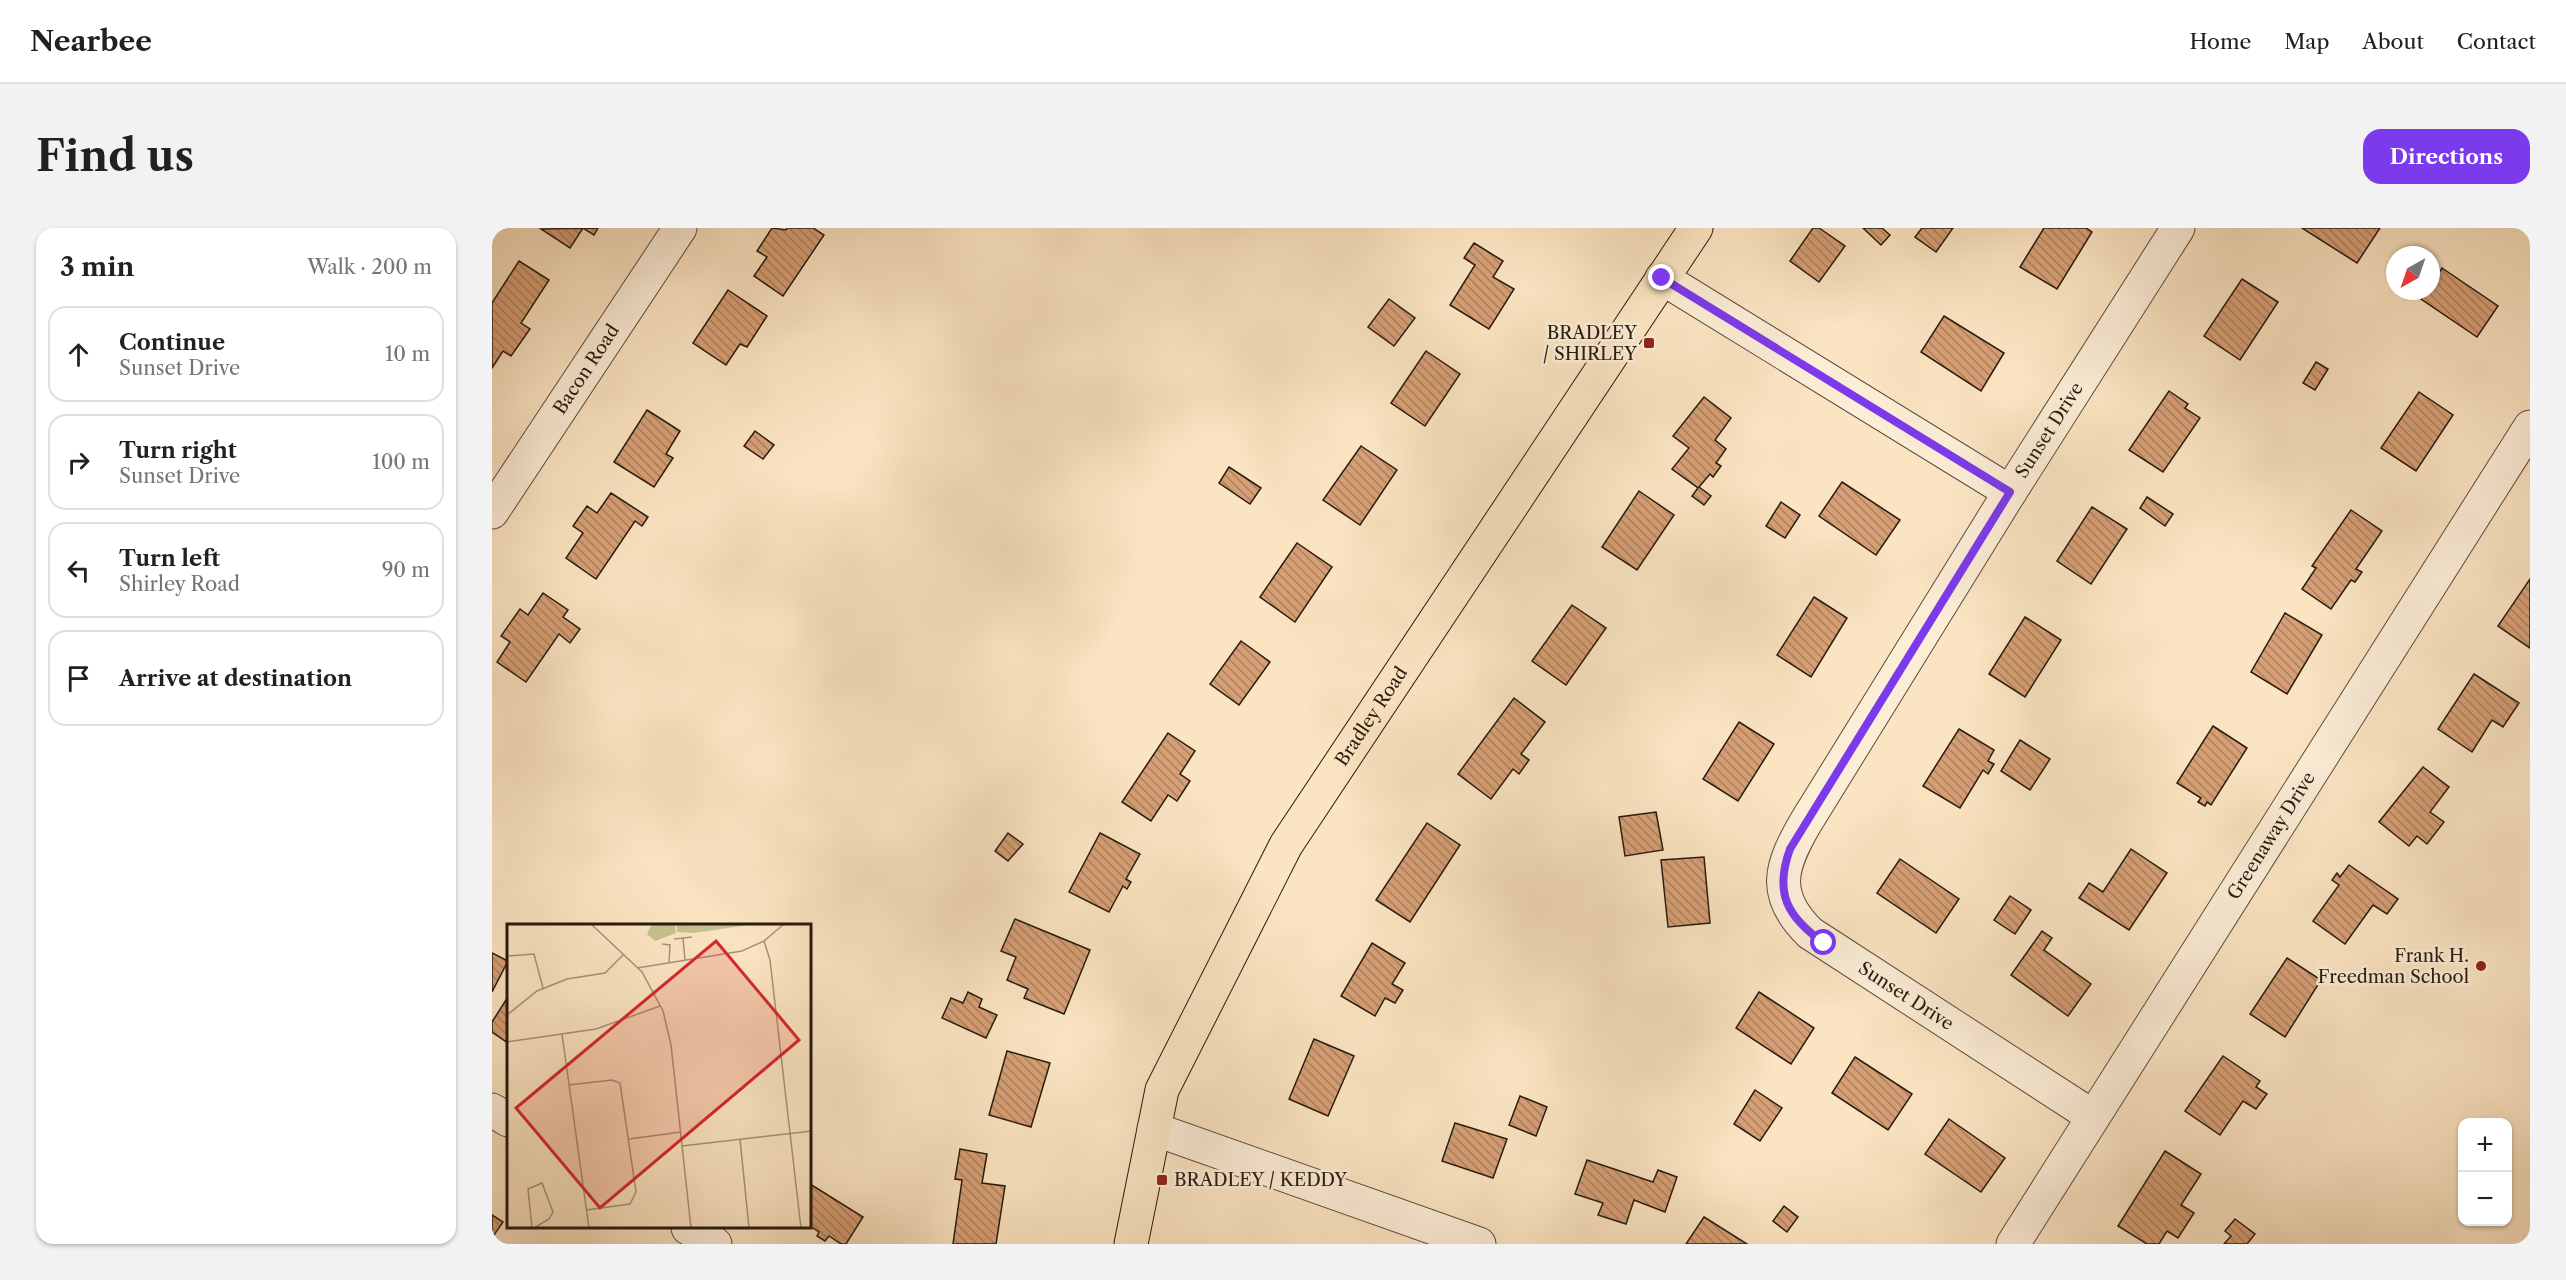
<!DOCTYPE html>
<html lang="en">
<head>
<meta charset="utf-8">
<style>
	body { margin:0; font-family:"Libre Caslon Text",serif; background:#f2f2f2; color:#202124 }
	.controls { position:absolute; right:18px; bottom:18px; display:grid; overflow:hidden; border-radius:12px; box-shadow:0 2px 4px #0004 }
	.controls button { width:54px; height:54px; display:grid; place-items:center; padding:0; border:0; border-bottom:2px solid #e0e0e0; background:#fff; color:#202124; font:30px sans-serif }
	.compass { position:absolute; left:1894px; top:18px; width:54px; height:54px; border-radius:50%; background:#fff; box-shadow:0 2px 4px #0004; rotate:220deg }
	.stop { position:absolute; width:18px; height:18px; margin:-14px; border:4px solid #7c3aed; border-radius:50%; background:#fff }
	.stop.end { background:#7c3aed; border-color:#fff; box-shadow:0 2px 6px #0008 }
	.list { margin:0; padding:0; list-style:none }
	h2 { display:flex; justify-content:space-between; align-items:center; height:78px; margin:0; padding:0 24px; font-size:26px }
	h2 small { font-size:20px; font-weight:400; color:#757577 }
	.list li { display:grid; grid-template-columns:39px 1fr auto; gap:18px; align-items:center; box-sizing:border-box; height:96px; margin:0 12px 12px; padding:0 12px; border:2px solid #e0e0e0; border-radius:18px }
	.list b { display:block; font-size:22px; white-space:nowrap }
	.list p { margin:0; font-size:20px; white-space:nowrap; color:#757577 }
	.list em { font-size:20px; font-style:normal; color:#757577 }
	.icon { flex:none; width:33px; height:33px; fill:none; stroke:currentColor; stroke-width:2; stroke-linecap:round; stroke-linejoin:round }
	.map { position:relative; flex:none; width:2038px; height:1016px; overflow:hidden; border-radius:18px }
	header { display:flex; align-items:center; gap:36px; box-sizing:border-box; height:84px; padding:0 30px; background:#fff; border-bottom:2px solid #e0e0e0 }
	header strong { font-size:28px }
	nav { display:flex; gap:33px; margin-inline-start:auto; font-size:21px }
	.intro { display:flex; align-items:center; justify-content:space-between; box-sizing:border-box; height:144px; padding:0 36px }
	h1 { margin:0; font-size:42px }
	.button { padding:15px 27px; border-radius:18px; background:#7c3aed; color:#fff; font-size:21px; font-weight:700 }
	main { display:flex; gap:36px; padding:0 36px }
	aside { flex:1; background:#fff; border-radius:18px; box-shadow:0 2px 4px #0004 }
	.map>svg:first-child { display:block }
</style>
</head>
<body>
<header>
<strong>Nearbee</strong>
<nav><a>Home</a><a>Map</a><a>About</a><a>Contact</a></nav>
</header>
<div class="intro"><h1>Find us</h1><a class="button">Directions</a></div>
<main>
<aside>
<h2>3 min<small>Walk · 200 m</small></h2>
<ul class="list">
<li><svg class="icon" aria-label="ahead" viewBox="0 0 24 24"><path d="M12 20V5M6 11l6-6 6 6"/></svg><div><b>Continue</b><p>Sunset Drive</p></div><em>10 m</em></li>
<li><svg class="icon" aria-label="right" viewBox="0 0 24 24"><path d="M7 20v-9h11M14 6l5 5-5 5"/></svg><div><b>Turn right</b><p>Sunset Drive</p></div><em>100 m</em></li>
<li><svg class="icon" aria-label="left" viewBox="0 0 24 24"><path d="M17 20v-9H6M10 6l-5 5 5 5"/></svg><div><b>Turn left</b><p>Shirley Road</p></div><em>90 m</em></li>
<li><svg class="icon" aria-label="arrive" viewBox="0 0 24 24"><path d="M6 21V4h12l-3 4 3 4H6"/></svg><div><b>Arrive at destination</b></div></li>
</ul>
</aside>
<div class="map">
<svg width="2038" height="1016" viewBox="0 0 2038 1016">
	<defs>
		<pattern id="building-back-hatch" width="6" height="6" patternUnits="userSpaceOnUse" patternTransform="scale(1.5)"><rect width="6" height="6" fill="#d69f75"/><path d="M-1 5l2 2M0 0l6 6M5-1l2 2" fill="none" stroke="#ae815e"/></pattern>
	</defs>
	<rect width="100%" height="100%" fill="#fbe4c2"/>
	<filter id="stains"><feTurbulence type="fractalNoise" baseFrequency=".00333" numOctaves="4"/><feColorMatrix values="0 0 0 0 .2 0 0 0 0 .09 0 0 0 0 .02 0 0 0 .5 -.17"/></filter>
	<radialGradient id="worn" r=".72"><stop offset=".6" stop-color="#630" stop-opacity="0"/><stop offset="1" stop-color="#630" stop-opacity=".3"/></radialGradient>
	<!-- building -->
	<g fill="url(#building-back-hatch)" stroke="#281a0f" stroke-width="1.5">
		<path d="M91,0L78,20L49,1L106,0L102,7Z"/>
		<path d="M280,0L294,2L295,0H321L332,7L291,68L262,48L275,29L265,23Z"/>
		<path d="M1321,0H1327L1353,18L1327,54L1298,33Z"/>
		<path d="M1371,0H1390L1398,7L1389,17Z"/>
		<path d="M1430,0H1461L1444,24L1423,9Z"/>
		<path d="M1552,0H1594L1600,4L1565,61L1528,39Z"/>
		<path d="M1810,0H1888L1865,35Z"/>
		<path d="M982,15L1011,33L1001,49L1022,61L997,101L958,77L983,37L972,30Z"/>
		<path d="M27,33L57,52L29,95L38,101L19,128L11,123L0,140V75Z"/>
		<path d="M1950,40L2006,78L1985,109L1929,71L1935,63H1939V57Z"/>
		<path d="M1750,51L1786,74L1748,132L1712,108Z"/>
		<path d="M236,62L275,88L255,119L248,116L234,137L201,115Z"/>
		<path d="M897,71L923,90L902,118L876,99Z"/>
		<path d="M1452,88L1512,125L1489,163L1429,124Z"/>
		<path d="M934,123L968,146L933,198L899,175Z"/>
		<path d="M1824,134L1836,141L1823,162L1811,155Z"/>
		<path d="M1677,163L1696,176L1693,180L1708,190L1671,244L1637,222Z"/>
		<path d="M1927,164L1961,187L1924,243L1889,220Z"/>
		<path d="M1212,169L1239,190L1223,212L1234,221L1224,235L1229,238L1221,249L1218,246L1207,259L1219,268L1212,277L1200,268L1206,260L1180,241L1197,220L1181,208Z"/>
		<path d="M155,182L188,203L174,226L181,230L162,259L122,234Z"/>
		<path d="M263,203L282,217L271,231L252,218Z"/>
		<path d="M869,218L905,242L868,297L831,272Z"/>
		<path d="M737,239L769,260L758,276L727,255Z"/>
		<path d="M1350,254L1408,292L1384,327L1327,288Z"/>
		<path d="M1147,263L1182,287L1145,342L1110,319Z"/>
		<path d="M119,265L156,289L150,298L143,293L104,351L74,330L91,305L81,298L95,278L105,285Z"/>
		<path d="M1655,269L1681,286L1673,298L1648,280Z"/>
		<path d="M1289,274L1308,287L1293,310L1274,298Z"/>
		<path d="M1600,279L1635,301L1599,356L1565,333Z"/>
		<path d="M1859,282L1890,303L1864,341L1870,344L1863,354L1859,352L1839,381L1810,361L1824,340L1820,338Z"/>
		<path d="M805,315L840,339L803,394L768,369Z"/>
		<path d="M2038,351V420L2006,398Z"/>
		<path d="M51,365L76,382L71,389L88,401L78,415L67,406L34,454L5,434L18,414L9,408L28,381L36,387Z"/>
		<path d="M1322,369L1355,390L1319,449L1285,427Z"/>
		<path d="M1080,377L1114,400L1074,457L1040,433Z"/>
		<path d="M1793,385L1830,407L1795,466L1759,444Z"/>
		<path d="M1533,389L1569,412L1533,469L1497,446Z"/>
		<path d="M749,413L778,434L747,477L718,456Z"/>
		<path d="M1982,446L2027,475L2011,499L2000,492L1980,524L1946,501Z"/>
		<path d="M1022,470L1053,494L1029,526L1037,532L1027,546L1021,541L999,571L966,546Z"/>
		<path d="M1247,494L1282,516L1246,573L1211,551Z"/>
		<path d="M1721,498L1755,520L1719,577L1715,574L1713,578L1706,574L1709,570L1685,555Z"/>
		<path d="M1467,501L1502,522L1496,533L1502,536L1496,546L1491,542L1468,580L1431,558Z"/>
		<path d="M676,505L703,523L688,546L698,553L685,573L676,567L659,593L630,574Z"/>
		<path d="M1528,512L1558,531L1538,562L1509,543Z"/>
		<path d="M1931,539L1957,559L1938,584L1952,594L1935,616L1925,608L1917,618L1887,594Z"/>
		<path d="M1164,584L1171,622L1133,628L1127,589Z"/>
		<path d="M935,595L968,617L918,694L884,672Z"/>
		<path d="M516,605L531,616L516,633L503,623Z"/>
		<path d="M608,605L648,626L634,651L639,654L635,661L631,658L617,684L577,664Z"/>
		<path d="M1639,621L1675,645L1637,702L1587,670L1597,655L1611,664Z"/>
		<path d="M1212,629L1218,695L1176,699L1169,632Z"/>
		<path d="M1408,631L1467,671L1444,705L1385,665Z"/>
		<path d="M1857,637L1906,671L1895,686L1881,677L1853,716L1821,693L1847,657L1840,652L1845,645L1848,649Z"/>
		<path d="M1518,668L1539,682L1523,706L1502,692Z"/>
		<path d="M523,691L598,722L572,786L532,770L536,761L515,752L524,729L509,723Z"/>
		<path d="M1550,703L1560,710L1552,722L1599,756L1576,788L1519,747Z"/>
		<path d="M880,715L913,735L900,756L911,762L903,775L893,770L883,788L849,768Z"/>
		<path d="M0,725L16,733L0,764Z"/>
		<path d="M1795,730L1829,752L1793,809L1758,786Z"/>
		<path d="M476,764L490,771L487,779L505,787L494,810L450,790L459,770L471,775Z"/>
		<path d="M1267,764L1322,800L1299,836L1244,800Z"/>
		<path d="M14,772L16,773V815L0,804V794Z"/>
		<path d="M822,811L862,828L836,888L797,871Z"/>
		<path d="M515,823L558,835L539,899L497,887Z"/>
		<path d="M1731,828L1768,853L1764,859L1775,866L1764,881L1751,873L1728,907L1693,883Z"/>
		<path d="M1363,829L1420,866L1396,902L1340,865Z"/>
		<path d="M1263,862L1290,880L1268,913L1242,896Z"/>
		<path d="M1028,868L1055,879L1044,908L1017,897Z"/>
		<path d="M1457,891L1513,930L1489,964L1433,926Z"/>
		<path d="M963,895L1015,911L1001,950L950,933Z"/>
		<path d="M468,921L495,926L490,955L513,958L504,1016H461L470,952L463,951Z"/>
		<path d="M1673,923L1709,946L1689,977L1702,985L1686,1010L1675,1003L1667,1016H1655L1626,998Z"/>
		<path d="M1095,932L1161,954L1166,942L1185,949L1173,984L1142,972L1134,996L1106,987L1111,975L1083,966Z"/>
		<path d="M318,956L371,989L354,1016H349L337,1008L333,1013L325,1008L327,1004L318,998Z"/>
		<path d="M1292,978L1306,989L1295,1004L1281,993Z"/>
		<path d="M0,987L11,994L0,1010Z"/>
		<path d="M1212,989L1255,1016H1194Z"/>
		<path d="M1743,991L1763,1006L1755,1016H1732L1739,1008L1733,1003Z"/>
	</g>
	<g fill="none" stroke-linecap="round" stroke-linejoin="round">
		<!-- minor casing -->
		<g stroke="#5d4c3c" stroke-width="35">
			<g id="minor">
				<path d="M1170,50L1518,264"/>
				<path id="s1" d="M0,284L188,0"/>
				<path d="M0,882L16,892"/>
				<path id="s2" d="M1600,888L1318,705C1278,666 1289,637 1314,594L1518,264L1686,0"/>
				<path d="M662,901L987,1016"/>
				<path d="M196,1000L223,1016"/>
				<path id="s3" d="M1521,1016L2038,199"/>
			</g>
		</g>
		<!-- major casing -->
		<g stroke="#281a0f" stroke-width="35">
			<g id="major">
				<path id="s4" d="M639,1016L670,862L794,617L1204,0"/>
			</g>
		</g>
		<!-- minor -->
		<use href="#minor" stroke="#fcedd7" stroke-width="33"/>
		<!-- major -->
		<use href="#major" stroke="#fbe4c2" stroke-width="33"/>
	</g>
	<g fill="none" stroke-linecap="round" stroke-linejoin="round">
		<!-- route -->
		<path stroke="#7c3aed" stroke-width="8" d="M1170,50L1518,264L1298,621C1282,665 1295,689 1332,715"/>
	</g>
	<!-- markers -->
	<g fill="#8f2418" stroke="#fcedd7" stroke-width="2">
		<rect x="1151" y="109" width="12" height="12" rx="3"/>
		<circle cx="1989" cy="738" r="6"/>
		<rect x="664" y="946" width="12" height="12" rx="3"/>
	</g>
	<g text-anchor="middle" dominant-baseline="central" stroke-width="5" stroke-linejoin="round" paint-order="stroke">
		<!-- poi labels -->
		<g font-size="18" fill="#281a0f" stroke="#fcedd7" text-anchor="end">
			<text x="1145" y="105">BRADLEY<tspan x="1145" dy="21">/ SHIRLEY</tspan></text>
			<text x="1977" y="728">Frank H.<tspan x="1977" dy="21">Freedman School</tspan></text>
			<text x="682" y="952" text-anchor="start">BRADLEY / KEDDY</text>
		</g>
		<!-- street labels -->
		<g font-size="18" fill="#281a0f" stroke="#fcedd7">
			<text stroke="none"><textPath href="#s1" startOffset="171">Bacon Road</textPath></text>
			<text stroke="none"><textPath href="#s2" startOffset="921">Sunset Drive</textPath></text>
			<text stroke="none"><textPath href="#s4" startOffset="586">Bradley Road</textPath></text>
			<text stroke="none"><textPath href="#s3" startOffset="483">Greenaway Drive</textPath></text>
			<text transform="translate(1414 768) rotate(33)">Sunset Drive</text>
		</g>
	</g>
	<!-- overview -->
	<g transform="translate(15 696)">
		<rect width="304" height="304" fill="#fbe4c2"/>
		<path d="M145,0H168L169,9L148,17L140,10Z" fill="#c4c28f"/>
		<path d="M170,0H248L187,9L170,8Z" fill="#c4c28f"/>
		<path fill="none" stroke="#a7937a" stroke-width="1.5" d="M84,0L135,48L156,87L164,121L184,304M176,14L178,36M167,15L185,13M257,17L263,36L294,304M155,20L163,21L162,39M0,32L27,30L36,64M130,44L235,27L257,17L277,0M0,91L30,67L60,55L98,49L116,31M55,110L82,304M0,118L89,105L153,82M62,161L105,156L113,159L129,268L123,280L79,286M122,215L174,208M233,215L242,304M175,222L305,207M25,304L21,265L35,259L46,288L42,295L27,304"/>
		<path fill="#d62828" fill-opacity="0.15" stroke="#d62828" stroke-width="3" d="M209,17L292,116L93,284L9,184Z"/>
		<rect width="304" height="304" fill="none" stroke="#281a0f" stroke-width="3"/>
	</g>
	<rect width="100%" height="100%" filter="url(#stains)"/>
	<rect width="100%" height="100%" fill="url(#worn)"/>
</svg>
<div class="controls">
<button>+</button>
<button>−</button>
</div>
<svg class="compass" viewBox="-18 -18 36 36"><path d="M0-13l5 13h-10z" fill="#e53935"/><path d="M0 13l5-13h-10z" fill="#757577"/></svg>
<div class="stop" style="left:1332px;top:715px"></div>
<div class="stop end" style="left:1170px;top:50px"></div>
</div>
</main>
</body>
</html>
